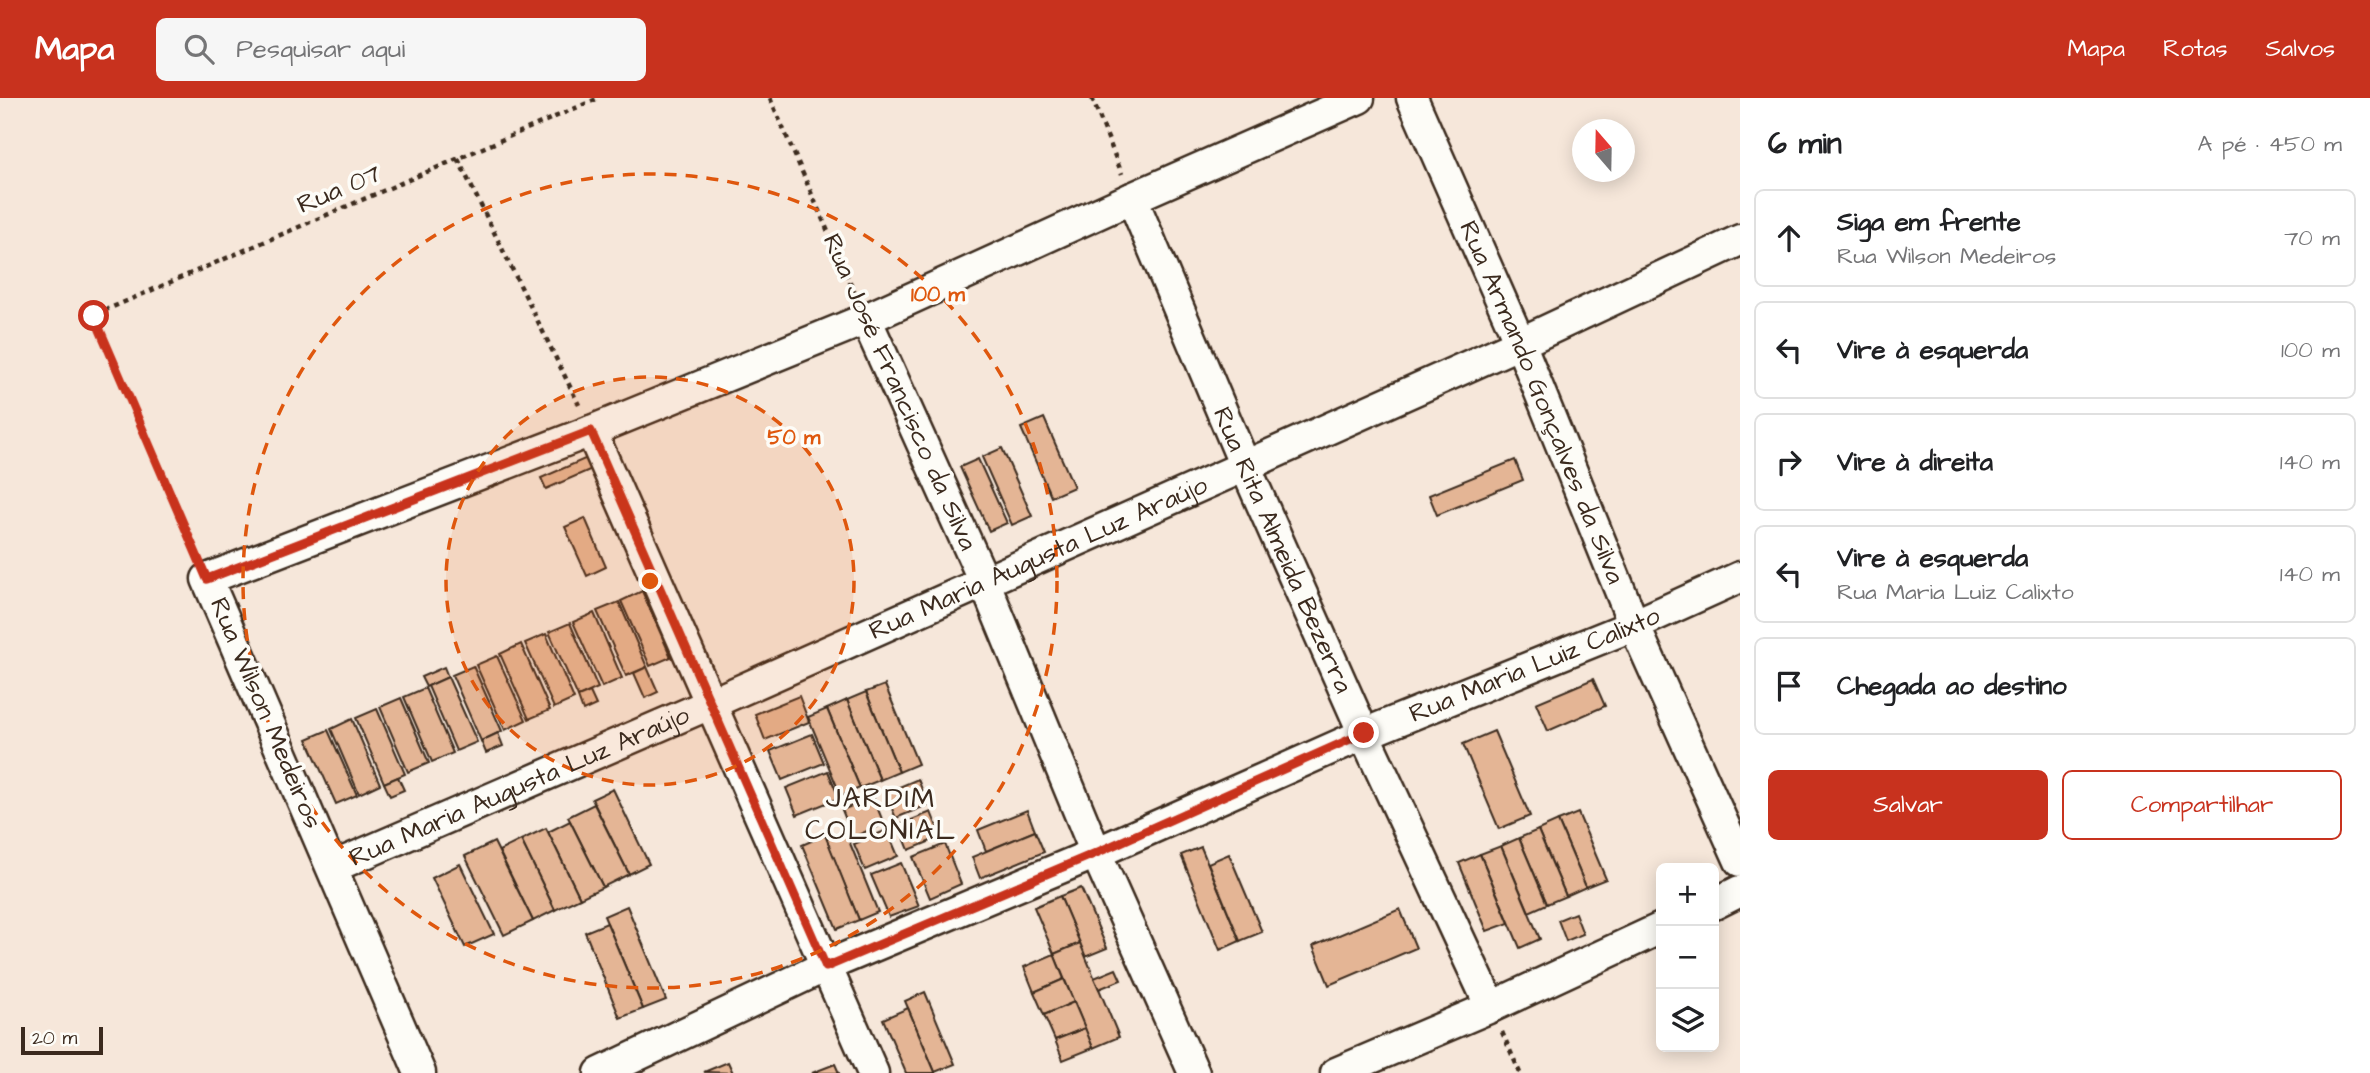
<!DOCTYPE html>
<html lang="pt">
<head>
<meta charset="utf-8">
<style>
	body { margin:0; font-family:"Architects Daughter",sans-serif; background:#f6f6f6; color:#202124 }
	.controls { position:absolute; right:21px; bottom:21px; display:grid; overflow:hidden; border-radius:10px; box-shadow:0 4px 18px #0003 }
	.controls button { width:63px; height:63px; display:grid; place-items:center; padding:0; border:0; border-bottom:2px solid #e0e0e0; background:#fff; color:#202124; font:35px sans-serif }
	.compass { position:absolute; left:1572px; top:21px; width:63px; height:63px; border-radius:50%; background:#fff; box-shadow:0 4px 18px #0003; rotate:340deg }
	.scale { position:absolute; left:21px; bottom:18px; width:82px; box-sizing:border-box; padding-left:7px; border:4px solid #3b2a1e; border-top:0; font-size:19px; line-height:24px; white-space:nowrap; color:#3b2a1e; -webkit-text-stroke:5px #fdfcf7; paint-order:stroke }
	.stop { position:absolute; width:21px; height:21px; margin:-16px; border:5px solid #c8321e; border-radius:50%; background:#fff }
	.stop.end { background:#c8321e; border-color:#fff; box-shadow:0 2px 7px #0008 }
	.list { margin:0; padding:0; list-style:none }
	h2 { display:flex; justify-content:space-between; align-items:center; height:91px; margin:0; padding:0 28px; font-size:30px }
	h2 small { font-size:23px; font-weight:400; color:#757577 }
	.list li { display:grid; grid-template-columns:46px 1fr auto; gap:21px; align-items:center; box-sizing:border-box; height:98px; margin:0 14px 14px; padding:0 14px; border:2px solid #e0e0e0; border-radius:10px }
	.list b { display:block; font-size:26px; white-space:nowrap }
	.list p { margin:0; font-size:23px; white-space:nowrap; color:#757577 }
	.list em { font-size:23px; font-style:normal; color:#757577 }
	.actions { display:flex; gap:14px; padding:21px 28px }
	.actions a { flex:1; padding:16px 0; border:2px solid #c8321e; border-radius:10px; text-align:center; font-size:24px; color:#c8321e }
	.actions .main { background:#c8321e; color:#fff }
	.icon { flex:none; width:38px; height:38px; fill:none; stroke:currentColor; stroke-width:2; stroke-linecap:round; stroke-linejoin:round }
	.map { position:relative; flex:none; width:1740px; height:975px; overflow:hidden }
	header { display:flex; align-items:center; gap:42px; box-sizing:border-box; height:98px; padding:0 35px; background:#c8321e; color:#fff }
	header strong { font-size:33px }
	nav { display:flex; gap:38px; margin-inline-start:auto; font-size:24px }
	.search { width:490px; height:63px; background:#f6f6f6; display:flex; align-items:center; gap:18px; box-sizing:border-box; padding:0 24px; border-radius:10px; color:#757577; font-size:26px }
	main { display:flex }
	aside { flex:1; background:#fff }
	.map>svg:first-child { display:block }
</style>
</head>
<body>
<header>
<strong>Mapa</strong>
<div class="search"><svg class="icon" aria-label="search" viewBox="0 0 24 24"><circle cx="10" cy="10" r="6"/><path d="M15 15l6 6"/></svg>Pesquisar aqui</div>
<nav><a>Mapa</a><a>Rotas</a><a>Salvos</a></nav>
</header>
<main>
<div class="map">
<svg width="1740" height="975" viewBox="0 0 1740 975">
	<rect width="100%" height="100%" fill="#f6e7da"/>
	<filter id="ink" filterUnits="userSpaceOnUse"><feTurbulence type="fractalNoise" baseFrequency=".0143" numOctaves="2"/><feDisplacementMap in="SourceGraphic" scale="14" xChannelSelector="R" yChannelSelector="G"/><feConvolveMatrix kernelMatrix="1 2 1 2 8 2 1 2 1" color-interpolation-filters="sRGB"/></filter>
	<g filter="url(#ink)">
		<!-- building -->
		<g fill="#e4b595" stroke="#3b2a1e" stroke-width="2">
			<path d="M1044,320L1074,389L1051,399L1021,330Z"/>
			<path d="M1002,350L1032,418L1012,427L982,359Z"/>
			<path d="M587,360L592,371L546,391L541,380Z"/>
			<path d="M978,361L1007,425L989,433L960,369Z"/>
			<path d="M1515,362L1523,382L1437,417L1429,397Z"/>
			<path d="M585,420L606,469L587,478L565,429Z"/>
			<path d="M642,493L671,559L650,568L621,503Z"/>
			<path d="M619,504L647,569L626,578L597,513Z"/>
			<path d="M594,515L622,580L602,589L573,524Z"/>
			<path d="M570,525L598,590L578,599L549,534Z"/>
			<path d="M546,536L574,601L554,610L525,545Z"/>
			<path d="M521,546L550,612L529,621L500,556Z"/>
			<path d="M497,558L526,622L505,632L476,567Z"/>
			<path d="M473,568L502,633L481,643L452,577Z"/>
			<path d="M444,569L448,579L426,589L421,579Z"/>
			<path d="M647,569L658,594L645,600L634,575Z"/>
			<path d="M448,579L477,644L456,653L428,588Z"/>
			<path d="M1593,581L1605,608L1548,633L1536,605Z"/>
			<path d="M885,587L918,666L899,674L866,594Z"/>
			<path d="M425,590L453,655L432,664L404,599Z"/>
			<path d="M590,594L596,607L583,613L578,599Z"/>
			<path d="M866,594L899,674L880,682L847,602Z"/>
			<path d="M799,598L809,624L765,642L755,616Z"/>
			<path d="M401,600L429,665L408,674L380,609Z"/>
			<path d="M847,602L880,682L860,690L827,611Z"/>
			<path d="M377,611L405,676L384,685L356,620Z"/>
			<path d="M827,611L860,690L841,698L808,619Z"/>
			<path d="M352,621L380,686L359,696L331,631Z"/>
			<path d="M328,632L357,697L336,706L307,641Z"/>
			<path d="M1494,633L1530,718L1499,731L1463,646Z"/>
			<path d="M498,635L503,648L486,655L481,643Z"/>
			<path d="M812,636L824,665L782,682L770,653Z"/>
			<path d="M828,673L839,700L797,717L786,690Z"/>
			<path d="M398,679L404,692L390,698L384,685Z"/>
			<path d="M918,681L928,707L896,720L885,695Z"/>
			<path d="M613,691L649,766L629,776L592,701Z"/>
			<path d="M873,699L884,726L853,739L842,712Z"/>
			<path d="M594,706L629,776L603,789L568,719Z"/>
			<path d="M1027,712L1035,733L986,753L978,732Z"/>
			<path d="M931,714L941,739L909,752L899,727Z"/>
			<path d="M1578,715L1606,781L1586,789L1558,723Z"/>
			<path d="M570,723L603,789L580,800L548,734Z"/>
			<path d="M1558,723L1586,789L1566,798L1538,732Z"/>
			<path d="M546,730L580,800L555,812L521,742Z"/>
			<path d="M887,732L898,758L865,772L854,746Z"/>
			<path d="M1538,732L1566,798L1547,806L1519,740Z"/>
			<path d="M845,733L878,814L859,822L826,741Z"/>
			<path d="M1035,733L1044,754L980,780L972,759Z"/>
			<path d="M825,737L859,822L837,831L802,747Z"/>
			<path d="M1519,740L1547,806L1529,814L1501,748Z"/>
			<path d="M521,742L555,812L533,823L499,753Z"/>
			<path d="M494,744L533,823L504,837L465,758Z"/>
			<path d="M945,746L961,786L930,800L913,759Z"/>
			<path d="M1501,748L1540,841L1520,850L1480,756Z"/>
			<path d="M1201,749L1240,843L1220,852L1181,757Z"/>
			<path d="M1229,756L1262,834L1240,843L1208,765Z"/>
			<path d="M1480,756L1509,825L1487,833L1459,765Z"/>
			<path d="M901,765L919,808L889,819L871,777Z"/>
			<path d="M460,766L494,836L465,849L432,780Z"/>
			<path d="M1081,790L1107,850L1085,859L1060,798Z"/>
			<path d="M1060,798L1080,845L1054,856L1034,809Z"/>
			<path d="M627,808L666,902L643,911L604,818Z"/>
			<path d="M1400,811L1416,850L1329,887L1313,848Z"/>
			<path d="M1575,815L1583,836L1566,843L1558,822Z"/>
			<path d="M607,825L643,911L620,920L585,834Z"/>
			<path d="M1080,845L1119,939L1093,950L1054,856Z"/>
			<path d="M1054,856L1064,881L1034,894L1024,869Z"/>
			<path d="M1116,871L1121,882L1099,891L1094,880Z"/>
			<path d="M1064,881L1074,904L1044,917L1034,894Z"/>
			<path d="M925,894L955,966L935,974L905,903Z"/>
			<path d="M1074,904L1085,930L1055,942L1044,917Z"/>
			<path d="M908,910L935,974V975H906L883,921Z"/>
			<path d="M1085,930L1093,950L1063,962L1055,942Z"/>
			<path d="M728,964L733,975L704,974Z"/>
			<path d="M835,966L839,975H812Z"/>
		</g>
		<g fill="none" stroke-linecap="round" stroke-linejoin="round">
			<!-- street casing -->
			<g stroke="#3b2a1e" stroke-width="35">
				<g id="street">
					<path id="s1" d="M1412,0L1520,245L1634,527L1740,763"/>
					<path id="s2" d="M1132,100L1245,368L1364,636L1491,909"/>
					<path d="M866,221L984,483L1096,755L1194,975"/>
					<path d="M591,333L873,975"/>
					<path id="s3" d="M333,769L712,605L1245,368L1520,245L1740,142"/>
					<path d="M1714,806L1740,793"/>
					<path d="M420,975L207,481L591,333L866,221L1132,100L1359,0"/>
					<path id="s4" d="M600,975L826,868L1096,755L1364,636L1634,527L1740,479"/>
					<path d="M1336,975L1491,909L1661,830"/>
				</g>
			</g>
			<!-- path -->
			<g stroke="#3b2a1e" stroke-width="4.5" stroke-dasharray="5 5" stroke-linecap="butt">
				<path d="M770,0L856,198"/>
				<path d="M1092,0L1122,76"/>
				<path d="M458,61L579,307"/>
				<path d="M196,455L94,217L599,0"/>
				<path d="M1502,934L1520,975"/>
			</g>
			<!-- street -->
			<use href="#street" stroke="#fdfcf7" stroke-width="30"/>
		</g>
	</g>
	<g fill="none" stroke-linecap="round" stroke-linejoin="round" filter="url(#ink)">
		<!-- route -->
		<path stroke="#c8321e" stroke-width="9" d="M94,218L207,481L591,333L826,869L1096,755L1364,635"/>
	</g>
	<!-- distance rings -->
	<circle cx="650" cy="483" r="204" fill="#df570d" fill-opacity=".12"/>
	<g fill="none" stroke="#df570d" stroke-width="3.5" stroke-dasharray="12 9">
		<circle cx="650" cy="483" r="204"/>
		<circle cx="650" cy="483" r="407"/>
	</g>
	<g text-anchor="middle" dominant-baseline="central" stroke-width="7" stroke-linejoin="round" paint-order="stroke">
		<!-- street labels -->
		<g font-size="26" fill="#3b2a1e" stroke="#fdfcf7">
			<text transform="translate(339 91) rotate(-23)">Rua 07</text>
			<text transform="translate(900 294) rotate(66)">Rua José Francisco da Silva</text>
			<text stroke="none"><textPath href="#s1" startOffset="331">Rua Armando Gonçalves da Silva</textPath></text>
			<text stroke="none"><textPath href="#s2" startOffset="383">Rua Rita Almeida Bezerra</textPath></text>
			<text stroke="none"><textPath href="#s3" startOffset="770">Rua Maria Augusta Luz Araújo</textPath></text>
			<text stroke="none"><textPath href="#s4" startOffset="1020">Rua Maria Luiz Calixto</textPath></text>
			<text transform="translate(266 615) rotate(67)">Rua Wilson Medeiros</text>
			<text stroke="none"><textPath href="#s3" startOffset="203">Rua Maria Augusta Luz Araújo</textPath></text>
		</g>
		<!-- neighbourhood labels -->
		<g font-size="28" letter-spacing="2" fill="#3b2a1e" stroke="#fdfcf7">
			<text x="881" y="700">JARDIM<tspan x="881" dy="32">COLONIAL</tspan></text>
		</g>
	</g>
	<circle cx="650" cy="483" r="10" fill="#df570d" stroke="#fdfcf7" stroke-width="3.5"/>
	<g font-size="21" text-anchor="middle" font-weight="bold" fill="#df570d" stroke="#fdfcf7" stroke-width="7" stroke-linejoin="round" paint-order="stroke">
		<text x="938" y="203">100 m</text>
		<text x="794" y="346">50 m</text>
	</g>
</svg>
<div class="controls">
<button>+</button>
<button>−</button>
<button><svg class="icon" aria-label="layers" viewBox="0 0 24 24"><path d="M12 4l9 5-9 5-9-5zM3 14l9 5 9-5"/></svg></button>
</div>
<svg class="compass" viewBox="-18 -18 36 36"><path d="M0-13l5 13h-10z" fill="#e53935"/><path d="M0 13l5-13h-10z" fill="#757577"/></svg>
<div class="scale">20 m</div>
<div class="stop" style="left:94px;top:218px"></div>
<div class="stop end" style="left:1364px;top:635px"></div>
</div>
<aside>
<h2>6 min<small>A pé · 450 m</small></h2>
<ul class="list">
<li><svg class="icon" aria-label="ahead" viewBox="0 0 24 24"><path d="M12 20V5M6 11l6-6 6 6"/></svg><div><b>Siga em frente</b><p>Rua Wilson Medeiros</p></div><em>70 m</em></li>
<li><svg class="icon" aria-label="left" viewBox="0 0 24 24"><path d="M17 20v-9H6M10 6l-5 5 5 5"/></svg><div><b>Vire à esquerda</b></div><em>100 m</em></li>
<li><svg class="icon" aria-label="right" viewBox="0 0 24 24"><path d="M7 20v-9h11M14 6l5 5-5 5"/></svg><div><b>Vire à direita</b></div><em>140 m</em></li>
<li><svg class="icon" aria-label="left" viewBox="0 0 24 24"><path d="M17 20v-9H6M10 6l-5 5 5 5"/></svg><div><b>Vire à esquerda</b><p>Rua Maria Luiz Calixto</p></div><em>140 m</em></li>
<li><svg class="icon" aria-label="arrive" viewBox="0 0 24 24"><path d="M6 21V4h12l-3 4 3 4H6"/></svg><div><b>Chegada ao destino</b></div></li>
</ul>
<div class="actions"><a class="main">Salvar</a><a>Compartilhar</a></div>
</aside>
</main>
</body>
</html>
